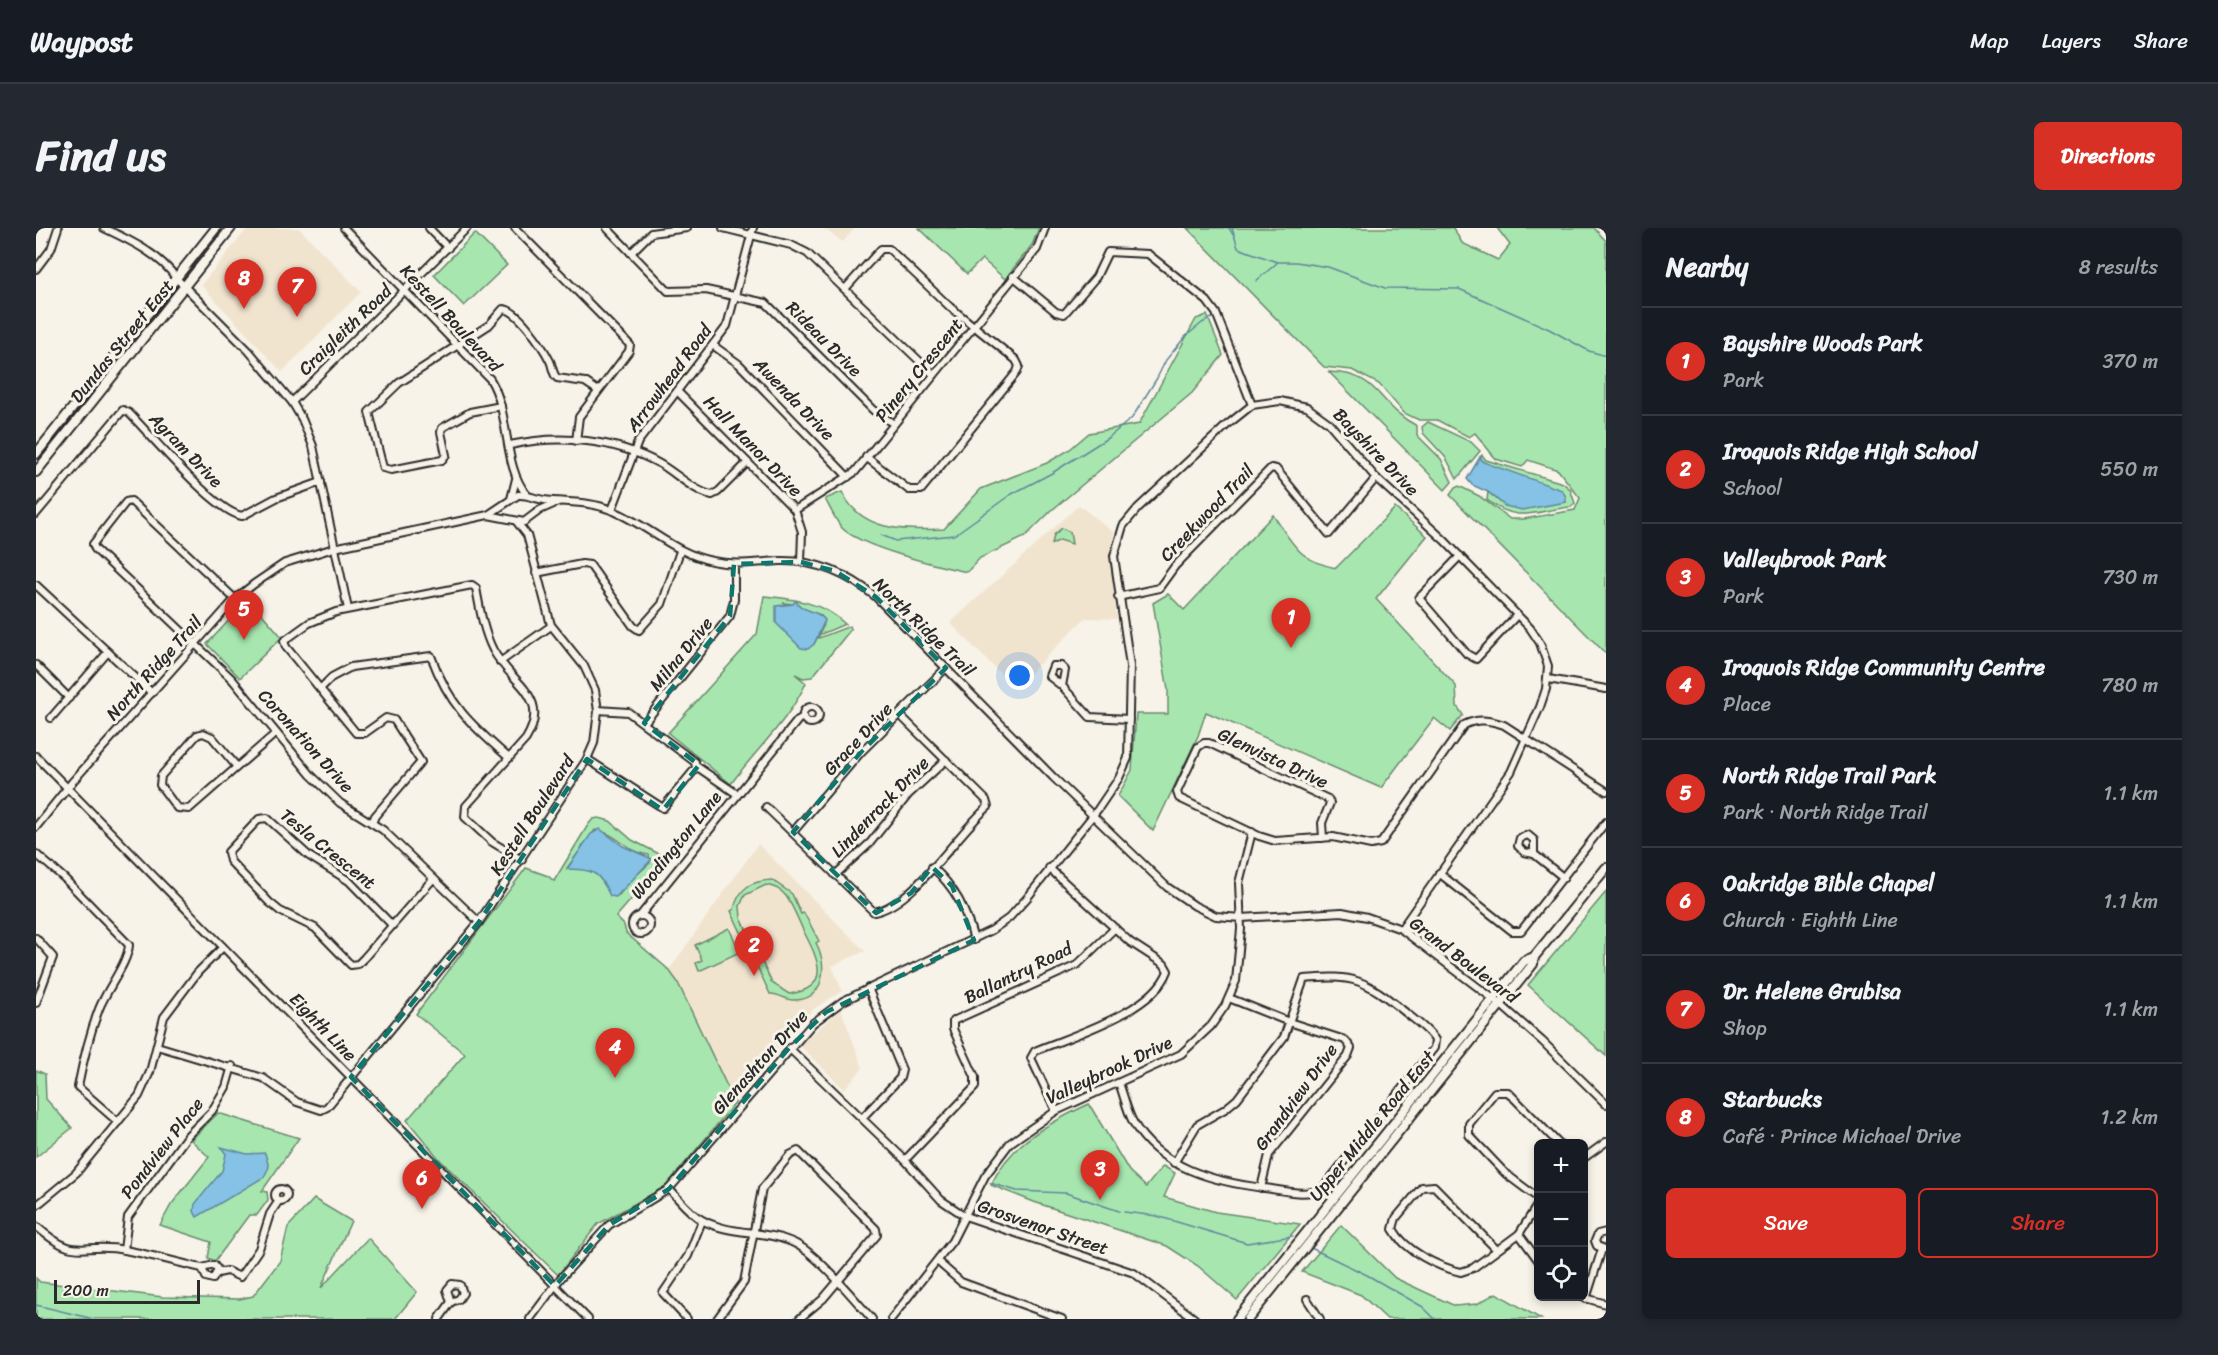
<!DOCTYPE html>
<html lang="en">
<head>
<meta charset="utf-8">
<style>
	body { margin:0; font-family:Sriracha,sans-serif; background:#242831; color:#f1f3f6 }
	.controls { position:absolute; right:18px; bottom:18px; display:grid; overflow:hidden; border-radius:9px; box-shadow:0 3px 9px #0003 }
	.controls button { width:54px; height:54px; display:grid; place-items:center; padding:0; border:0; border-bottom:2px solid #363941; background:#171b24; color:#f1f3f6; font:30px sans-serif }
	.scale { position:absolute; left:18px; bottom:15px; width:146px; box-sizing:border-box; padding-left:6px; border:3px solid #2b2b2b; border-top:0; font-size:16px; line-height:21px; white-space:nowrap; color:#2b2b2b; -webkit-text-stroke:4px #f7f3e8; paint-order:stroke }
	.you { position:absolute; left:984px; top:448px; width:21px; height:21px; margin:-15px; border:4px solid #fff; border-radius:50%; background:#1a73e8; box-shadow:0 0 0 9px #1a73e833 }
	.badge { display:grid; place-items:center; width:39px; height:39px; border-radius:50%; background:#d93025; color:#fff; font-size:20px; font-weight:700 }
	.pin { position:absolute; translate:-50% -50px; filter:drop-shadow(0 2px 3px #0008) }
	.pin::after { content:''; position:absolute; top:32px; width:21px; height:18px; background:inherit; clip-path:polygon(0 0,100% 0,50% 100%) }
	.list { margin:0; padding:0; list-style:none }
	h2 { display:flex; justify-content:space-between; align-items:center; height:78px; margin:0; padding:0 24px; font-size:26px }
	h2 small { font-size:20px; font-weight:400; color:#9ea1a6 }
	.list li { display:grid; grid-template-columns:39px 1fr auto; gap:18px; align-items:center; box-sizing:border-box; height:108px; padding:0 24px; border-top:2px solid #363941 }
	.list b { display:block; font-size:22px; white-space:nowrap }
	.list p { margin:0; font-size:20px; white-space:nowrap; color:#9ea1a6 }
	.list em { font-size:20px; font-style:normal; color:#9ea1a6 }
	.actions { display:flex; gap:12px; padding:18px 24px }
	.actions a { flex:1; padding:14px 0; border:2px solid #d93025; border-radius:9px; text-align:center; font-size:21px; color:#d93025 }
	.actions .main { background:#d93025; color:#fff }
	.icon { flex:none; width:33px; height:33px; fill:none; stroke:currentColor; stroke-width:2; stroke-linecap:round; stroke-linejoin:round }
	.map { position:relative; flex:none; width:1570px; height:1091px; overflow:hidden; border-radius:9px }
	header { display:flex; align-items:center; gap:36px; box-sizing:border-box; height:84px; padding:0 30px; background:#171b24; border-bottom:2px solid #363941 }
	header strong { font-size:28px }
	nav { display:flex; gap:33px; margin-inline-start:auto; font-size:21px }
	.intro { display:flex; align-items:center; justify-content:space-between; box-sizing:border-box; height:144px; padding:0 36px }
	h1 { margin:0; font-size:42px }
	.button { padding:15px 27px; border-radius:9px; background:#d93025; color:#fff; font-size:21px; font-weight:700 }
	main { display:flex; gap:36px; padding:0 36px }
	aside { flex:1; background:#171b24; border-radius:9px; box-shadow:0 3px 9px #0003 }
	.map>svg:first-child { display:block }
</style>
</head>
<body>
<header>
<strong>Waypost</strong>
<nav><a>Map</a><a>Layers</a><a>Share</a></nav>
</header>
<div class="intro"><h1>Find us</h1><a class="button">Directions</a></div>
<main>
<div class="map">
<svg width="1570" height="1091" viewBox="0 0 1570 1091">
	<rect width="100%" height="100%" fill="#f7f3e8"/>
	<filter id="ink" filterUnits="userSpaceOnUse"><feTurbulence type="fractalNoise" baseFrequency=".0167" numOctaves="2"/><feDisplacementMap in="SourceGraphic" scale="12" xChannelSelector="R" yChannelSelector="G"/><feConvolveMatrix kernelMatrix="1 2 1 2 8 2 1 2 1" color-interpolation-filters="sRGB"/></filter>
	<g filter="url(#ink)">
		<!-- built -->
		<g fill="#f1e4cf">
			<path d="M212,0H263L325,64L246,144L165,57Z"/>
			<path d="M786,0H819L807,14Z"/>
			<path d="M1043,277L1078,305L1074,324L1081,391L1049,390L979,460L914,395Z"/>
			<path d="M722,616L829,723L796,738L806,763L779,780L764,795L699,875L641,753L633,742Z"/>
			<path d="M805,781L827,840L808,861L763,817Z"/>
		</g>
		<!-- green -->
		<g fill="#a7e7af" stroke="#69896d" stroke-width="1.5" fill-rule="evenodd">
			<path d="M883,0H1003L996,17L969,51L946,31L931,46Z"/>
			<path d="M1151,0H1417L1426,15L1462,32L1474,17L1461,0H1558L1570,13V426L1414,267L1419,260L1423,258L1443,268L1474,291H1488L1539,282L1544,270L1522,242L1492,232L1486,239L1460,231L1439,205L1433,209L1401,192H1383L1368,185L1343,156L1316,142L1288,139Z"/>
			<path d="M439,5L471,37L428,78L398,47Z"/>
			<path d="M1171,87L1187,127L1156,165L1016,282L989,309L944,330L931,344C903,338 823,319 805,299C799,291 794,280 789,271L806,264C826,305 870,302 908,301L945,261L1011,235L1033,222L1053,205L1103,196L1160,91Z"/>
			<path d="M1293,144C1345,145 1341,178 1381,198V207L1405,231L1416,254L1409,262Z"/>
			<path d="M1392,194L1435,214L1444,223L1421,251L1410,230L1387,205L1386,199Z"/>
			<path d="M1446,227L1450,232L1527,255L1534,261L1539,275L1535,279C1500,282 1483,297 1451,272L1452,264L1469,278L1529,274L1447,234L1444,229Z"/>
			<path d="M1359,280L1391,308L1340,371L1420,458L1421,478L1427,487L1414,503L1398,490L1345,560L1170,484L1162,508L1117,603L1082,568L1096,542L1100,486H1132V462L1117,375L1132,366L1148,382L1237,287C1258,317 1262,332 1300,340Z"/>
			<path d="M1026,300L1034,304L1036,316L1024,312L1016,316L1018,307Z"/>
			<path d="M728,368C758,371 787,374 809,396L783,407V410L814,398L815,401L776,449L767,450L759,446L770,455C752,494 719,522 695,556L632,505L721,406ZM760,373L765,380L785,387L788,397L778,416L748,375L757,376Z"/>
			<path d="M213,371L246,409L204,450L171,416Z"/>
			<path d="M563,590L574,593L596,612L631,630L580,689L588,697L590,705L633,742L641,753L699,875L630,958L562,996L522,1047L405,933L371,892L429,826L380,786L490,640L512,648L518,653L552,597L557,591ZM559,602C579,604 591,624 613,627L614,635L596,651L583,667L573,665C567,643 551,641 531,640Z"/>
			<path d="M736,652L756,666L765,686L768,685L783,713L780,715C792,737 790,773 756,772C748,771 741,765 734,766L695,683L698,681C703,660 715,653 736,652ZM730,657C738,659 745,661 750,668C757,678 762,691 767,702C781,729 798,760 753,766L736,755L705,690L704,678L709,667Z"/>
			<path d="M1570,664V828L1492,757Z"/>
			<path d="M693,700L704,724L663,743L660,735L666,732L659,717Z"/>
			<path d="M0,842L9,846L10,871L36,900L0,929Z"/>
			<path d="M1053,876L1093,943L1110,959L1127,938L1139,945L1128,969L1180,984L1264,996L1201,1072L1162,1038L1131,1018L998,974L955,957C974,915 1013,895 1053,876Z"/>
			<path d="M182,885L263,910L226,963L231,964L232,972L221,987H213L179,1033L172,1030L175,1014L124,997L135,977L173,929L155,912Z"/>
			<path d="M278,971L315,993L285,1060L332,1010L381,1064L359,1091H0V1050L4,1054L127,1069L204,1071L217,1068L244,1033L252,999Z"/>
			<path d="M1305,997L1359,1050L1419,1078L1441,1076L1460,1065L1505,1091H1351L1325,1067L1266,1044Z"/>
		</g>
		<!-- water -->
		<g fill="#85c2e5" stroke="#61869b" stroke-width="1.5">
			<path d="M1444,229L1447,234L1526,262L1530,269V274L1486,282L1469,278L1452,264L1436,257L1431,251Z"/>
			<path d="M760,373C765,384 781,381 789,392L778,416L772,421L765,420L740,395V378L757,376Z"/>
			<path d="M564,601L587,618L616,631L580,669L574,668C563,643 558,642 531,641L555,606Z"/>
			<path d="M185,919L211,926L229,925L233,939L228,949L161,989L158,983L159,976L186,943L190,926Z"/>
		</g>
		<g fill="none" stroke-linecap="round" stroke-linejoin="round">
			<!-- stream -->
			<g stroke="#61869b" stroke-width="1.5">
				<path d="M1193,0L1197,7"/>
				<path d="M1196,0L1202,20L1241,34H1260L1292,39L1349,60L1423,61L1513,101L1553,123L1570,128"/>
				<path d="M1220,53L1241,35"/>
				<path d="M845,307L860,313L918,307L974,267L1016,245L1073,209L1096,190L1121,150L1130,132L1149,109L1166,95L1178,89"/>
				<path d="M954,955L981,963L1030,965L1083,983"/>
				<path d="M1088,984L1121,988L1211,1015L1257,1008"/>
				<path d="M1275,1020L1331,1047L1387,1079L1399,1091"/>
				<path d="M0,1077L58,1091"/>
			</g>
			<!-- minor casing -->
			<g stroke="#2b2b2b" stroke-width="10">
				<g id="minor">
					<path d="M68,0C93,12 124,26 140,50L213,123L256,174L266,191L277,218L312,381"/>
					<path d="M308,0L454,151C475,185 466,238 491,267"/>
					<path d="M393,0L412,20"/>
					<path d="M479,0L594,117L593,123L543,189L540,213"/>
					<path d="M571,0L632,63L670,62L730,75L837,182L858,196"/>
					<path d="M687,0L755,17L771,25L898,147"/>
					<path d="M595,25L615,5L651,0"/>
					<path d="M0,41L15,21L22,0"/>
					<path d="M977,48L1020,84L1028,86L1060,49L1072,24L1112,26L1171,73L1180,85L1216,177"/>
					<path d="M809,61L845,21H853L914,79L980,132L983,138L981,144L885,262H873L830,229"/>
					<path d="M678,118L703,136L812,249"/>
					<path d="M642,164L759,282L766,304L765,334"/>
					<path d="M256,174L431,0"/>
					<path d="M465,178L434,184L406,200L405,204L410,227L406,232L355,242L347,240L333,184L363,155L453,97L467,81C482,81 507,119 514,133C517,139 516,145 521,150L549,154L561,162"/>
					<path d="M474,217C524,206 579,211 624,236C640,245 657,263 676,267L682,264L711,235"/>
					<path d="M475,271L480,251"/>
					<path d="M576,282L602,214L691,98L717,0"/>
					<path d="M759,282L819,244L1001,21L1009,0"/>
					<path d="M0,286L87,182L93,185C116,208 178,283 206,288L240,270L285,254"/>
					<path d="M452,287L488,294L504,282L522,274"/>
					<path d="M1424,328L1383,370L1431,426L1440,431L1481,387"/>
					<path d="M500,345L546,336L554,337L597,398L603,402L626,376L644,323"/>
					<path d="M0,357L116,465"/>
					<path d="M1082,369L1123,360L1139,338L1235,240L1240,241L1293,306L1340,250"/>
					<path d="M199,371L95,273L90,274L57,316L59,321L196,451L275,547L304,575L347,602L443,694"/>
					<path d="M464,434L515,398"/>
					<path d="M0,437L33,470"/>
					<path d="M1017,438H1025L1029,442L1026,458L1013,448Z"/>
					<path d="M1512,451L1570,461"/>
					<path d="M1026,458L1054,489L1093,491"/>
					<path d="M285,460L296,449L315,439L395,428C413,477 434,496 473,530"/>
					<circle cx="775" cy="487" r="8"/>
					<path d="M15,490L72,424"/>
					<path d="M608,495L694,388L698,372V336"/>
					<path d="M0,528L552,1091"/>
					<path d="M551,531L627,580L660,540L659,534L592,484L562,482"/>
					<path d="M660,538L701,566"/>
					<path d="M201,539L176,509L167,505L161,507L125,548L124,557L141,580L153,581L240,505"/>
					<path d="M730,579L838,684C878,677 920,606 952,579L950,572L864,487"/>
					<path d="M336,595L339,588L385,534L358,492L350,490L329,505H320L250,419L248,413L273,395L300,384L436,357L440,360C444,381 447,402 457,422C475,456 516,468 490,511L430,578L429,589L456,614L486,632"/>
					<path d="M0,599L37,553L199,371L218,356L249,335L298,320L452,287L482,267C491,266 499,271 508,272C531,275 554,273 575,282C611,296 637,325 676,333C699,338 721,334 744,333C781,332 812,346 840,369L1017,549L1131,659L1159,678L1180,688L1205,690L1306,684L1331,689L1365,701L1464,776L1506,813L1570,876"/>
					<path d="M757,604L825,524L910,440"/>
					<path d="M1492,607L1498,612V626L1488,624L1482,618L1484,610Z"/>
					<path d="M1287,610L1286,595L1294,575L1292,571L1173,515H1168L1162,519L1141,564L1143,570L1223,608L1239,613L1297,609L1335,617L1345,615L1428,497C1442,490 1453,492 1468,497L1570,563"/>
					<path d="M0,626L28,650L93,717C92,735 70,762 63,781C54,805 47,833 42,859L82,894"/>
					<path d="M1498,626L1528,650"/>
					<path d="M896,639C919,659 930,682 938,712"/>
					<path d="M1013,640L1094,714L1128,736L1132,743C1117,784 1037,807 999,823L995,830L1020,883"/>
					<path d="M1403,645L1476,703H1485L1570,594"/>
					<path d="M799,647L834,615L873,566L910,532"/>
					<path d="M604,688L762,492L767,489"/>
					<circle cx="605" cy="697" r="9"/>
					<path d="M356,697L313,653L273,628L231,590L223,591L192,624L194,633L233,674L244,683L279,700L315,737L322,736L328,730L397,651"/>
					<path d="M0,710L17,729L0,775"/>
					<path d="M1193,770L1253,794L1309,812L1315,820L1312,828L1233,927L1225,960"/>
					<path d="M121,818L227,850L261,874L285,882L291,879L443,694L551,531L558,515L562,483L559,462L548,438L515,397L491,307L480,293"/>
					<path d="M753,820L869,932L905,972L929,988L1098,1045L1159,1091"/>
					<path d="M1083,855C1088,868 1091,883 1097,894C1123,940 1179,954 1228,960C1248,962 1267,969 1286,961L1398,820L1399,812C1392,801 1379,792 1369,784C1329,752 1319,746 1268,751L1248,809L1201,871L1189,881L1161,897L1138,935"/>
					<path d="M826,890L864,850L866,842L832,760"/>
					<path d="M1548,930L1570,914"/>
					<path d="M869,932L939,859V849L917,801V793L1041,737L1079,700"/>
					<circle cx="245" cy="967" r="6"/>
					<path d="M633,961C643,971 653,985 666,992C695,1008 731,1001 760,1016C783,1028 818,1071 836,1091"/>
					<path d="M1502,970L1470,946L1433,907V896L1459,864H1472L1523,916"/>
					<path d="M0,978L40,945L103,868L114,844L128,789L162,744L187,719"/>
					<path d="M0,998C43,1036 44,1013 89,1022C115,1027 140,1034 166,1040L178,1037L182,1042L177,1051L170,1049L166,1040"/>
					<path d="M1483,1006L1502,1032"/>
					<path d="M1569,1021L1561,1018L1559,1013L1562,1006L1570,1004"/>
					<path d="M88,1022L92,989L151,908L176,883L190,859L196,838"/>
					<path d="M1461,1022L1398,958L1386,959L1360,990L1357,1001C1369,1023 1402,1039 1425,1044L1437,1040L1483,1006L1502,976"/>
					<path d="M901,1033L925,1054L1026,1091"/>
					<path d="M182,1045L191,1043L204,1049L223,1021L234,986L242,974"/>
					<path d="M416,1056L424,1057L427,1065L423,1071L415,1074L411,1062Z"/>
					<path d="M1543,1068L1570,1076"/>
					<path d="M1271,1071L1284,1091"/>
					<path d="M1550,1071L1566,1021"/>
					<path d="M403,1091L415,1074"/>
					<path d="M494,1091L524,1051L573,997L633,961L777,795L807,773L956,702L973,690L991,670L1062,581L1083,550L1092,530L1094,438L1078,328L1087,298L1102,280L1191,197L1216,177L1244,173L1271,179L1293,195L1340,250L1408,312L1494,400L1504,415L1512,438L1510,461L1504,479L1475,544L1365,701"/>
					<path d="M651,1091L627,1065L652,1028L666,993"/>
					<path d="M681,1091L708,1054L726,961L754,927L762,923L840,1001L841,1007L787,1071L763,1091"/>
					<path d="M855,1091L916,1013L949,948L974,915L1020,883L1145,826L1175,798L1189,778L1200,753L1205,701L1203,655L1216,604"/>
				</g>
			</g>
			<!-- major casing -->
			<g stroke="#2b2b2b" stroke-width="12">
				<g id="major">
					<path d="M0,226L180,0"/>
					<path d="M0,244L195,0"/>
					<path d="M1201,1091L1488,733L1498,729"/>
					<path d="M1212,1091L1497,736L1498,729L1570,640"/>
				</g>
			</g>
			<!-- minor -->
			<use href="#minor" stroke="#f7f3e8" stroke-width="6"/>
			<!-- major -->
			<use href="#major" stroke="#f7f3e8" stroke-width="8"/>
		</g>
	</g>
	<!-- marked area -->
	<path fill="none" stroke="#0f766e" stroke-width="4.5" stroke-dasharray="12 8" stroke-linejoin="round" d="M765,334L799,343L840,369L910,440L825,524L757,604L840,685L875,665L896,639L916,658L938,712L790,784L753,820L633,961L573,997L519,1058L315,849L443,694L551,531L627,582L663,537L608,495L694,388L698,336Z"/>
	<g text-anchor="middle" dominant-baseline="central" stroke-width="6" stroke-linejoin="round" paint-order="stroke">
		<!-- street labels -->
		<g font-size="18" fill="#2b2b2b" stroke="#f7f3e8">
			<text transform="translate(415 90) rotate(47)">Kestell Boulevard</text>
			<text transform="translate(309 102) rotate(-44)">Craigleith Road</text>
			<text transform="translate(788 111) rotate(45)">Rideau Drive</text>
			<text transform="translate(86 113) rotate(-51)">Dundas Street East</text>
			<text transform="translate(883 142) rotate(-51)">Pinery Crescent</text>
			<text transform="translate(633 150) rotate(-53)">Arrowhead Road</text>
			<text transform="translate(758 171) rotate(46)">Awenda Drive</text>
			<text transform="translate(717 218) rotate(46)">Hall Manor Drive</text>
			<text transform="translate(150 222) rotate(46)">Agram Drive</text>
			<text transform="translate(1340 224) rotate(46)">Bayshire Drive</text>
			<text transform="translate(1171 285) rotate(-46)">Creekwood Trail</text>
			<text transform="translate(888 399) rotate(44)">North Ridge Trail</text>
			<text transform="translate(645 426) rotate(-51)">Milna Drive</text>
			<text transform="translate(118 440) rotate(-48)">North Ridge Trail</text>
			<text transform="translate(822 511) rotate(-47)">Grace Drive</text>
			<text transform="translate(270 513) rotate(48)">Coronation Drive</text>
			<text transform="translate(1237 530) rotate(25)">Glenvista Drive</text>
			<text transform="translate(844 579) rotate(-46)">Lindenrock Drive</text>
			<text transform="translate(496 587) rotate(-57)">Kestell Boulevard</text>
			<text transform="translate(640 617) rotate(-51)">Woodington Lane</text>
			<text transform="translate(292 621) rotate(39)">Tesla Crescent</text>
			<text transform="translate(1428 732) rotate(37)">Grand Boulevard</text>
			<text transform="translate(982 745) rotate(-26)">Ballantry Road</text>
			<text transform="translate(287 799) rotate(46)">Eighth Line</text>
			<text transform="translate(724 834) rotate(-48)">Glenashton Drive</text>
			<text transform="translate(1073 842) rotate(-25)">Valleybrook Drive</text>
			<text transform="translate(1260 869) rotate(-54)">Grandview Drive</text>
			<text transform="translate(1336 898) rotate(-51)">Upper Middle Road East</text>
			<text transform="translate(126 920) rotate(-52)">Pondview Place</text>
			<text transform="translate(1007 999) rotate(19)">Grosvenor Street</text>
		</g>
	</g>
</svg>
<div class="controls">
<button>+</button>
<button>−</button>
<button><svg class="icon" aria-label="locate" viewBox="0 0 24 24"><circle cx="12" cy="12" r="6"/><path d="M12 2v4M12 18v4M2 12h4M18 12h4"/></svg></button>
</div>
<div class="scale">200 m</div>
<div class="you"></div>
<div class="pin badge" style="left:1255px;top:420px">1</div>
<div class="pin badge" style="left:718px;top:748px">2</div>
<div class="pin badge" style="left:1064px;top:972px">3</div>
<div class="pin badge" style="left:579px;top:850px">4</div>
<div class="pin badge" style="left:208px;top:412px">5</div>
<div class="pin badge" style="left:386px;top:981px">6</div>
<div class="pin badge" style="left:261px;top:89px">7</div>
<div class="pin badge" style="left:208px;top:81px">8</div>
</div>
<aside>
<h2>Nearby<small>8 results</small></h2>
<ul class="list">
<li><span class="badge">1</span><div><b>Bayshire Woods Park</b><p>Park</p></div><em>370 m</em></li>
<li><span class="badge">2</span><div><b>Iroquois Ridge High School</b><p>School</p></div><em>550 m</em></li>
<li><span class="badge">3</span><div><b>Valleybrook Park</b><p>Park</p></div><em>730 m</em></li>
<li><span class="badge">4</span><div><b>Iroquois Ridge Community Centre</b><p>Place</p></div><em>780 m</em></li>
<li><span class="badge">5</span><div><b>North Ridge Trail Park</b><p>Park · North Ridge Trail</p></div><em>1.1 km</em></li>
<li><span class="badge">6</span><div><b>Oakridge Bible Chapel</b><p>Church · Eighth Line</p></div><em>1.1 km</em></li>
<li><span class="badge">7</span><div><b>Dr. Helene Grubisa</b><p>Shop</p></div><em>1.1 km</em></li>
<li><span class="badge">8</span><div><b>Starbucks</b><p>Café · Prince Michael Drive</p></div><em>1.2 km</em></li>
</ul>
<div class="actions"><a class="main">Save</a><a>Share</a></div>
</aside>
</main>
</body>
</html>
